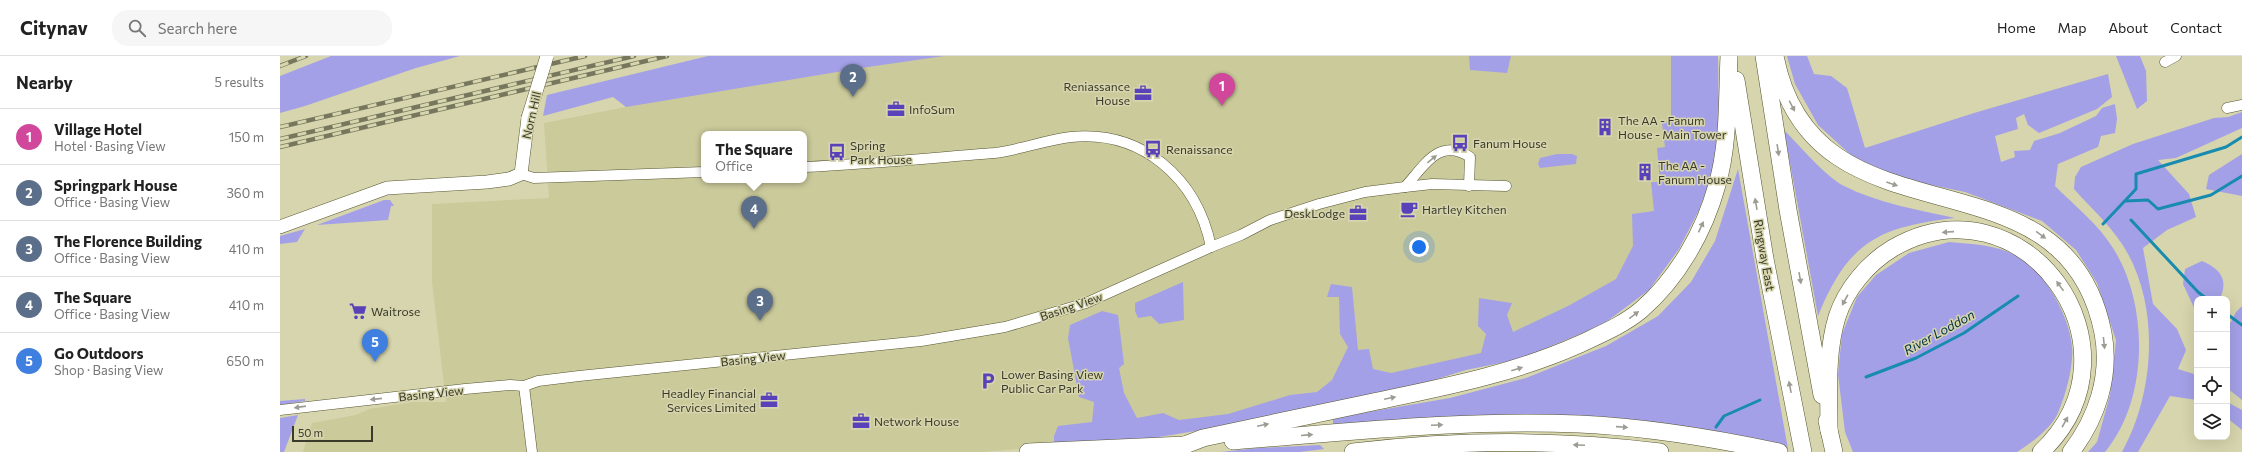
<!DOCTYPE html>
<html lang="en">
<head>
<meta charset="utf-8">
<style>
	body { margin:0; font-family:Commissioner,sans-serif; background:#f6f6f6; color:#222 }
	.controls { position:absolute; right:12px; bottom:12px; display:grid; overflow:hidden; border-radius:8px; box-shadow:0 4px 16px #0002 }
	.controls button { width:36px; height:36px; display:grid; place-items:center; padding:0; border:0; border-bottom:1px solid #e0e0e0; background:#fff; color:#222; font:20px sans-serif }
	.scale { position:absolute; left:12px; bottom:10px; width:81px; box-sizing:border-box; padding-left:4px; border:2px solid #3a3a2a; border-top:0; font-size:11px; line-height:14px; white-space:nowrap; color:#3a3a2a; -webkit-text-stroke:3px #d6d5ad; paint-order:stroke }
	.you { position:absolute; left:1139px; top:191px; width:14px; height:14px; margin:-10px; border:3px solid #fff; border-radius:50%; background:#1a73e8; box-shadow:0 0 0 6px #1a73e833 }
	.badge { display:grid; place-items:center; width:26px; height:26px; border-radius:50%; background:#d93025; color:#fff; font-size:13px; font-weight:700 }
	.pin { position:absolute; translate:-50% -33px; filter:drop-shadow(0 1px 2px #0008) }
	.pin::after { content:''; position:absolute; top:21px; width:14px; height:12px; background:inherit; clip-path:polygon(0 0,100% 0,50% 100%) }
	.popup { position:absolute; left:421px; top:75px; width:106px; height:52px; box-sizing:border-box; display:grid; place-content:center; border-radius:8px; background:#fff; filter:drop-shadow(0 1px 3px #0005); font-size:13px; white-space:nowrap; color:#767676 }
	.popup b { font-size:15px; color:#222 }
	.popup::after { content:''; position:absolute; left:50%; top:100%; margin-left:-8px; border:8px solid transparent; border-top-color:#fff }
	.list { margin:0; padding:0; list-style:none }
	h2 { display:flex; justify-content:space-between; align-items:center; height:52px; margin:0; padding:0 16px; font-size:17px }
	h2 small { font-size:13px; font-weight:400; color:#767676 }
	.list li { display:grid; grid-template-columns:26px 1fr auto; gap:12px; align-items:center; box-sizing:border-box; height:56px; padding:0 16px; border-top:1px solid #e0e0e0 }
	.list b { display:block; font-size:15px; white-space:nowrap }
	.list p { margin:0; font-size:13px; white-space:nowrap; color:#767676 }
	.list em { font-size:13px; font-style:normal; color:#767676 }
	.icon { flex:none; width:22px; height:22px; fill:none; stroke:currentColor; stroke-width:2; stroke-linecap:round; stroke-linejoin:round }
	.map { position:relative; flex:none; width:1962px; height:396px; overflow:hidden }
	header { display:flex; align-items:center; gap:24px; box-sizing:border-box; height:56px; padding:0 20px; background:#fff; border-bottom:1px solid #e0e0e0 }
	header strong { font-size:19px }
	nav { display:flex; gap:22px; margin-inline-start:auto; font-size:14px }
	.search { width:280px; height:36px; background:#f6f6f6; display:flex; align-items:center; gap:10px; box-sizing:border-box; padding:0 14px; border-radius:16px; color:#767676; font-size:15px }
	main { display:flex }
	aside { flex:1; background:#fff }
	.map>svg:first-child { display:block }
</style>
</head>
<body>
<header>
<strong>Citynav</strong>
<div class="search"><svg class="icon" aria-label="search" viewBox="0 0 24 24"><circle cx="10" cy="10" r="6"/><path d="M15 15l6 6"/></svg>Search here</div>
<nav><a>Home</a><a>Map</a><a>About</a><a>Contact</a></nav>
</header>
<main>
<aside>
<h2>Nearby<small>5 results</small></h2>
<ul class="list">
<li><span class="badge" style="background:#d1479c">1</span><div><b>Village Hotel</b><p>Hotel · Basing View</p></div><em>150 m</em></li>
<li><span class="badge" style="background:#5c6f8a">2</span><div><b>Springpark House</b><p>Office · Basing View</p></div><em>360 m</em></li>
<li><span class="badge" style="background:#5c6f8a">3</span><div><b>The Florence Building</b><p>Office · Basing View</p></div><em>410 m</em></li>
<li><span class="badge" style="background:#5c6f8a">4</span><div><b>The Square</b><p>Office · Basing View</p></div><em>410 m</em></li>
<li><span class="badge" style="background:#3f7fe0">5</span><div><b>Go Outdoors</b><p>Shop · Basing View</p></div><em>650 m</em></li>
</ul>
</aside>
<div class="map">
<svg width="1962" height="396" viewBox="0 0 1962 396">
	<rect width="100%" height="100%" fill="#d6d5ad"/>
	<!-- built -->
	<path fill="#cbca9b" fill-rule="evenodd" d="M653,0H1401L1412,72L1347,222L1232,288L1113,328L864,382L702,396H23L32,367L76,359L89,353L133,346H166L152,226V148L269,142L264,67L387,43ZM424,78H524V124H424Z"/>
	<!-- green -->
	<g fill="#a4a0e7">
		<path d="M51,0H180L136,12L25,50L0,57V20Z"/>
		<path d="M428,0H664L581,12L346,51L333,41L263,60L267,39Z"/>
		<path d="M1189,0H1231L1227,17L1190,14Z"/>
		<path d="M1391,0H1438L1439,64L1433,116L1419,154L1399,193L1369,234L1322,269L1240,303L1186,314L1125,333L940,371L861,384L774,392V380L778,370L812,366L814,346L799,341L788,282L790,269L822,255L838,259L844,308L839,312L844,337L857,362L883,357L899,364L948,358L1010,339L1037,336L1052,324L1068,291L1060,278L1059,241H1047L1051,228L1072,231L1078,294L1089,293L1093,313L1111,317L1201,297L1206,278L1198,270L1199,242L1232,247L1227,259L1233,276L1288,250L1336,223L1353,190L1352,158L1374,155L1371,126H1380L1377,92L1385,91L1382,67L1391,66Z"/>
		<path d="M1507,0H1527L1534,18L1551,20L1567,32L1585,92L1694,57L1828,18L1832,41L1817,53L1759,77L1748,69L1744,58L1736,62L1738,73L1715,80L1721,106L1735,101L1734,95L1750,94L1754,85L1780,77L1816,60L1822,52L1835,48L1837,63L1835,77L1821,80L1818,91L1778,108L1775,130C1794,149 1818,168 1833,192C1869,248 1869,344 1825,396H1808L1817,386L1830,339L1836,284L1817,227L1796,194L1762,165L1685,136L1612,121L1573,101L1538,69L1515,28Z"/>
		<path d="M1836,0H1860L1866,15L1867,45L1857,53Z"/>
		<path d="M1962,56V72L1896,102L1878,104L1909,138L1916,161L1887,174L1863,192L1873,248L1897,273L1906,294L1898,313L1917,319V344L1890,340L1858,396H1842C1875,337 1881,247 1842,188C1829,168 1810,151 1794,133L1795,121L1801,111L1853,88L1934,62L1948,61Z"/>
		<path d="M1504,74C1518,88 1547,122 1564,130C1598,147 1638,154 1675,162C1598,171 1568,186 1538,260Z"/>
		<path d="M1277,98H1292L1297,100L1296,108L1260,112L1258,108L1260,102Z"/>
		<path d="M1962,98V140L1926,133L1929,119Z"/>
		<path d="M1458,113L1508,393L1464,381L1215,360L1053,368V362L1170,342L1246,322L1326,290L1378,260L1411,226L1435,185Z"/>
		<path d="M104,144H110L114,150H111L108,164L37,169Z"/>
		<path d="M25,173L17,186L0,188V180Z"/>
		<path d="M1669,186C1693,188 1721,189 1742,203C1767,219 1790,262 1792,291C1794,309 1785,342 1777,359C1770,373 1750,388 1737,396H1573L1565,376L1558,318L1562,278L1577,241L1596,219L1629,197Z"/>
		<path d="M1922,205C1940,213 1949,223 1940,243H1917V258L1903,228L1905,213Z"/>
		<path d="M903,226L904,264L879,268L871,260L858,262L855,255V247Z"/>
		<path d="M1962,250V344L1947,332V267L1951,266L1956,256Z"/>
		<path d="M25,343V345L0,349V345Z"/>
		<path d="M1947,346L1962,354V374L1947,362Z"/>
		<path d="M18,359L4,396H0V362Z"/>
		<path d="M1040,389L1044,393L1020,396H941L978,392Z"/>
	</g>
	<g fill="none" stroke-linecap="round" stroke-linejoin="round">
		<!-- stream -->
		<g stroke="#188bb0" stroke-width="3">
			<path d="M1846,145L1868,144L1878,153L1931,139L1962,120"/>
			<path d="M1851,164L1918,236L1927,243"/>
			<path d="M1823,168L1856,133V118L1946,91L1962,81"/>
			<path d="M1947,258L1962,269"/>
			<path d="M1586,321L1636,302L1684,277L1738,240"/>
			<path d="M1436,371L1444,360L1480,344"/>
		</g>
		<!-- minor casing -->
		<g stroke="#565531" stroke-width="11">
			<g id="minor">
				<path d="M1885,6L1896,0"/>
				<path d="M1947,52L1962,49"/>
				<path d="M524,111C587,108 651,102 714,97C740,94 765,84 791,81C862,74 917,122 931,191"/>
				<path d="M241,118L254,122L424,116"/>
				<path d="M1125,131C1145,109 1159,81 1190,101L1189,130"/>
				<path d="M244,330L252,396"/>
				<path d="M0,354L185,333L230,329L244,330L258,325L299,320L641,285L725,271L806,247L931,191L961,179L990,164L1039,148L1085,136L1125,131L1152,128L1226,130"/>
			</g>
		</g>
		<!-- tertiary casing -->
		<g stroke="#565531" stroke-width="14">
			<path id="tertiary" d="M0,171L107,132L207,126L229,123L241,118L248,62"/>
		</g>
		<!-- primary casing -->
		<g stroke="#565531" stroke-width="18">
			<path id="primary" d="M748,396L905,389"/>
		</g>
		<!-- trunk casing -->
		<g stroke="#565531" stroke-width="18">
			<g id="trunk">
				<path d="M1484,0L1508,154L1542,339"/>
				<path d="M1495,0C1533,200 1785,82 1823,277C1831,320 1817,362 1791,396"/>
				<path d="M1456,24L1485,203L1523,396"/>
				<path d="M1547,365L1554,396"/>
				<path d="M1549,375C1549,338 1546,297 1557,261C1566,233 1588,207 1613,192C1743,117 1871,292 1761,396"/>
				<path d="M953,385C1068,376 1183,363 1299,368C1366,371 1433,382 1499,396"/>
				<path d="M905,389L923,382C980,370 1037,358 1093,346C1164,331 1233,318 1300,288C1321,278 1343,269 1361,254C1398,222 1424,176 1437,129C1449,88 1447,43 1449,0"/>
				<path d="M1073,396C1175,384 1278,383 1380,396"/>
			</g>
		</g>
		<!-- minor -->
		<use href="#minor" stroke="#fff" stroke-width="10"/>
		<!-- tertiary -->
		<use href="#tertiary" stroke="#fff" stroke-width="13"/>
		<!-- primary -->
		<use href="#primary" stroke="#fff" stroke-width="17"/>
		<!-- trunk -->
		<use href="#trunk" stroke="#fff" stroke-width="17"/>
		<!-- rail casing -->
		<g stroke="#77775e" stroke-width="4.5">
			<g id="rail">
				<path d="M0,10L26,0"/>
				<path d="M0,71L305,0"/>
				<path d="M0,83L354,0"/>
				<path d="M0,91L387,0"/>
			</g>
		</g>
		<!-- rail -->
		<use href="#rail" stroke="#d6d5ad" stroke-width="3" stroke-dasharray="9" stroke-linecap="butt"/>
		<!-- tertiary-bridge casing -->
		<g stroke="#565531" stroke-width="14" stroke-linecap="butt">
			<path id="tertiary-bridge" d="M248,62L267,0"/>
		</g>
		<!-- tertiary-bridge -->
		<use href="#tertiary-bridge" stroke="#fff" stroke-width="13"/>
	</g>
	<!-- one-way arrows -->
	<defs><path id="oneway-solid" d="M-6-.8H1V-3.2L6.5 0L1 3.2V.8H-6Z"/></defs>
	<g fill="#9c9c94">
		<use href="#oneway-solid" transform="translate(1512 50) rotate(62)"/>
		<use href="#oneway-solid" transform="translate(1498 94) rotate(81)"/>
		<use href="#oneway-solid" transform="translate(1152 103) rotate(-39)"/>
		<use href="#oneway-solid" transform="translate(1612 128) rotate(19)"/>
		<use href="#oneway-solid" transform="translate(1476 148) rotate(-100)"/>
		<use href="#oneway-solid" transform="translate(1421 171) rotate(-65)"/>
		<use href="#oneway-solid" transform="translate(1668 176) rotate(176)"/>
		<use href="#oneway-solid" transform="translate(1761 179) rotate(36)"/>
		<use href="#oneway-solid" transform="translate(1520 222) rotate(80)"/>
		<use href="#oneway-solid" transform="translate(1780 230) rotate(-126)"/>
		<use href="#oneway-solid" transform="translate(1565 244) rotate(119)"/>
		<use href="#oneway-solid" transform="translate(1354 259) rotate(-37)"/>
		<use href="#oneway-solid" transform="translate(1824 287) rotate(84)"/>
		<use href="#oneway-solid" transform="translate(1237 313) rotate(-17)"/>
		<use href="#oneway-solid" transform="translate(1510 331) rotate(-101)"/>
		<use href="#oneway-solid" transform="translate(1110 342) rotate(-12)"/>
		<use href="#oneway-solid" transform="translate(96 343) rotate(174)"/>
		<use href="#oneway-solid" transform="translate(20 351) rotate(172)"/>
		<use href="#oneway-solid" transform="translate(1785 366) rotate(-61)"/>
		<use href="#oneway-solid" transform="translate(983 369) rotate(-12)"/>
		<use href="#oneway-solid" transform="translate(1157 369) rotate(-3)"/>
		<use href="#oneway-solid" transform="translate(1342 371) rotate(4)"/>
		<use href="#oneway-solid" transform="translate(1027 379) rotate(-5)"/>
		<use href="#oneway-solid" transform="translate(1299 389) rotate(-177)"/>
	</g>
	<!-- icons -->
	<defs>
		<g id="office-bare" transform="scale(1.38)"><path d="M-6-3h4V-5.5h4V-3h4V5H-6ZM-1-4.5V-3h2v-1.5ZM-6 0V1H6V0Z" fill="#5841b9" stroke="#d6d5ad" stroke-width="2.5" paint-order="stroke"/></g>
		<g id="building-bare" transform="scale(1.38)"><path d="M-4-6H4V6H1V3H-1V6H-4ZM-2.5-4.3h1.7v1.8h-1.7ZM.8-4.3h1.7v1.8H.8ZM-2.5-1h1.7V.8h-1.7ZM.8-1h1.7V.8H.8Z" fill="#5841b9" stroke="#d6d5ad" stroke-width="2.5" paint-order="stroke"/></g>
		<g id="bus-bare" transform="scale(1.38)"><path d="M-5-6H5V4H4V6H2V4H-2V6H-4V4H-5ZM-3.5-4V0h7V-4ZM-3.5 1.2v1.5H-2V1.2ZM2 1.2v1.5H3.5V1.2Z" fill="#5841b9" stroke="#d6d5ad" stroke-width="2.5" paint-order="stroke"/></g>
		<g id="cafe-bare" transform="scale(1.38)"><path d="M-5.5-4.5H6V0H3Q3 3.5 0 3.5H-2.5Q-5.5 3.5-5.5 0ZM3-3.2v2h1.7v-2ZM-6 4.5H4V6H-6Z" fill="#5841b9" stroke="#d6d5ad" stroke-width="2.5" paint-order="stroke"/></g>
		<g id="supermarket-bare" transform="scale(1.38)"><path d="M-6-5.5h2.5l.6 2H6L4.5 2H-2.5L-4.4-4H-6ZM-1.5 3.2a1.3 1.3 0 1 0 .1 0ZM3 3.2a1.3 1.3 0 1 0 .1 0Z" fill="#5841b9" stroke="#d6d5ad" stroke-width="2.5" paint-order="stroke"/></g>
		<g id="parking-bare" transform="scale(1.38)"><path d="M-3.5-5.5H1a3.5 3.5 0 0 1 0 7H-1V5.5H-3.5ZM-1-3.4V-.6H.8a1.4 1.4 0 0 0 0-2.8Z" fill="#5841b9" stroke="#d6d5ad" stroke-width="2.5" paint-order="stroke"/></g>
	</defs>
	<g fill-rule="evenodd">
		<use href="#office-bare" x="863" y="37"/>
		<use href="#office-bare" x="616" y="53"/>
		<use href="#building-bare" x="1325" y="71"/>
		<use href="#bus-bare" x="1180" y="87"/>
		<use href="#bus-bare" x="873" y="93"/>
		<use href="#bus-bare" x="557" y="96"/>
		<use href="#building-bare" x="1365" y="116"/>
		<use href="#cafe-bare" x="1129" y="153"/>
		<use href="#office-bare" x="1078" y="157"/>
		<use href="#supermarket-bare" x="78" y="255"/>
		<use href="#parking-bare" x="708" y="325"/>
		<use href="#office-bare" x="489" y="344"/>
		<use href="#office-bare" x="581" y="365"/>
	</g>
	<g text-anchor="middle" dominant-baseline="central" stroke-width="3" stroke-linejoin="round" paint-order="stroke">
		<!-- poi labels -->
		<g font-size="12" fill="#3a3a2a" stroke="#d6d5ad" text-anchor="start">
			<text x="850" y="30" text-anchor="end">Reniassance<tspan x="850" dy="14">House</tspan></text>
			<text x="629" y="53">InfoSum</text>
			<text x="1338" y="64">The AA - Fanum<tspan x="1338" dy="14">House - Main Tower</tspan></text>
			<text x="1193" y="87">Fanum House</text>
			<text x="570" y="89">Spring<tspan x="570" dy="14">Park House</tspan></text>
			<text x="886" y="93">Renaissance</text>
			<text x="1378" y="109">The AA -<tspan x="1378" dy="14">Fanum House</tspan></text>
			<text x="1142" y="153">Hartley Kitchen</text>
			<text x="1065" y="157" text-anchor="end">DeskLodge</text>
			<text x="91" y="255">Waitrose</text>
			<text x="721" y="318">Lower Basing View<tspan x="721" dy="14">Public Car Park</tspan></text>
			<text x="476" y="337" text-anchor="end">Headley Financial<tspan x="476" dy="14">Services Limited</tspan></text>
			<text x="594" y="365">Network House</text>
		</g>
		<!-- street labels -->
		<g font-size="12" fill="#3a3a2a" stroke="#d6d5ad">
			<text transform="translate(251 59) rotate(-77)">Norn Hill</text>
			<text transform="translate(1485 199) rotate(80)">Ringway East</text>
			<text transform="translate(791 250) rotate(-19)">Basing View</text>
			<text transform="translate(473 302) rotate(-6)">Basing View</text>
			<text transform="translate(151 337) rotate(-6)">Basing View</text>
		</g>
		<!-- water labels -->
		<g font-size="13" font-style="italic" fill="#023343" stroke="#d6d5ad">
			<text transform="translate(1659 276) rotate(-29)">River Loddon</text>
		</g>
	</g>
</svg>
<div class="controls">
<button>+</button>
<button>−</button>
<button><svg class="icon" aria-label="locate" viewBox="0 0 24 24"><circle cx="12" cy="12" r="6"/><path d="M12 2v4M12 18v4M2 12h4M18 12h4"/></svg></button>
<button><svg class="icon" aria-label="layers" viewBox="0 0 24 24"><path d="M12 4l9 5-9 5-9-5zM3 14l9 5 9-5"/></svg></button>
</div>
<div class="scale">50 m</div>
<div class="you"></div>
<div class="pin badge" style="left:942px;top:50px;background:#d1479c">1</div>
<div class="pin badge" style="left:573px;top:41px;background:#5c6f8a">2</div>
<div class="pin badge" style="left:480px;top:265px;background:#5c6f8a">3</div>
<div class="pin badge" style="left:474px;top:173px;background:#5c6f8a">4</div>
<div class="popup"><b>The Square</b>Office</div>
<div class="pin badge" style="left:95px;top:306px;background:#3f7fe0">5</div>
</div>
</main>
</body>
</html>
